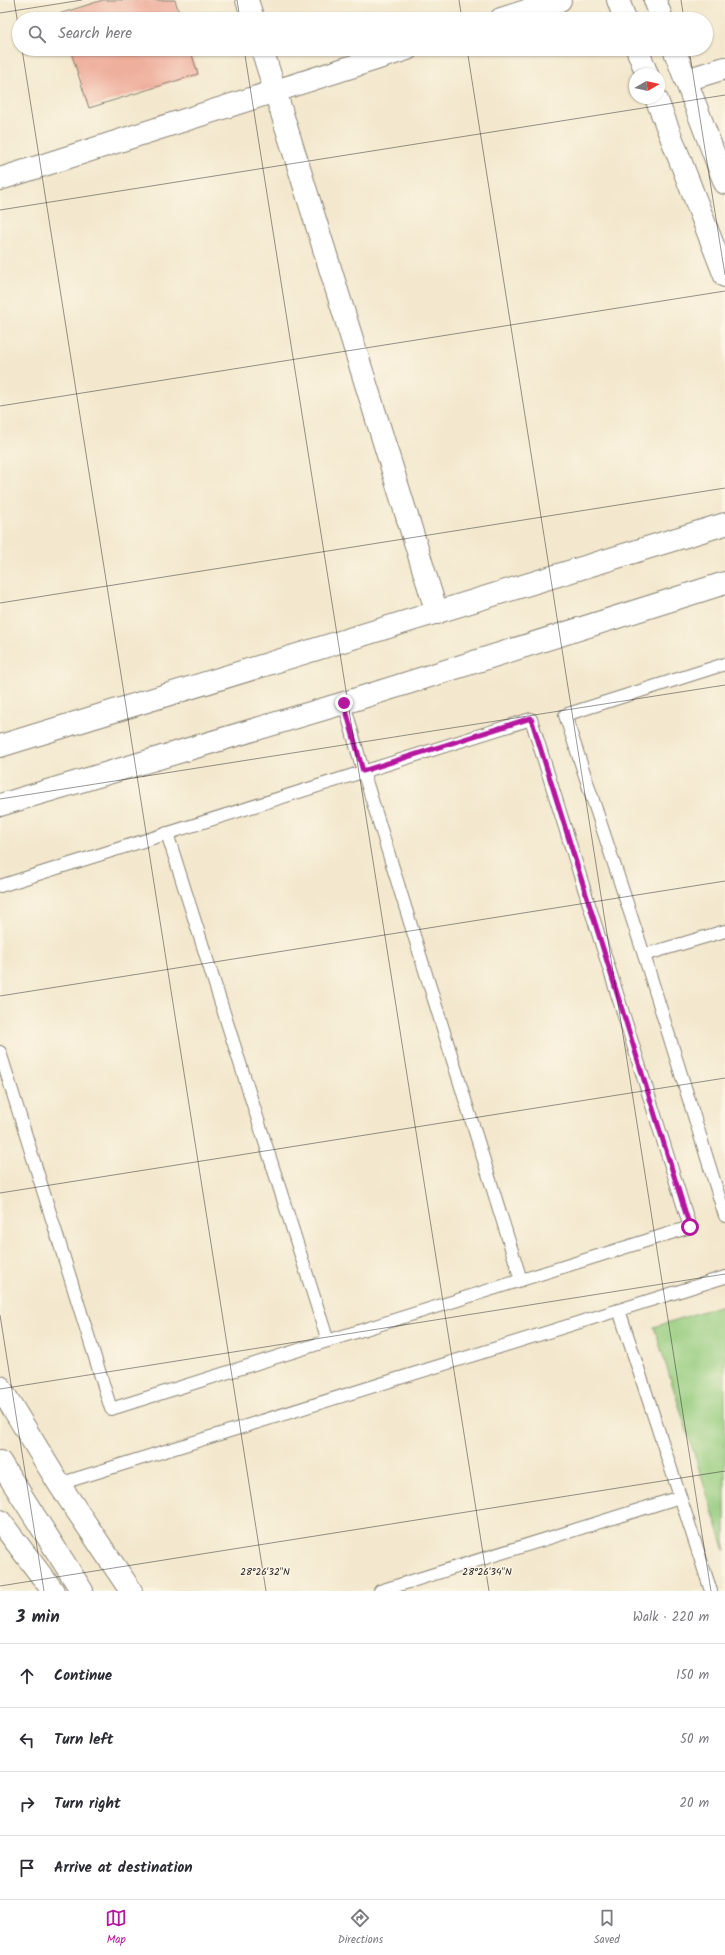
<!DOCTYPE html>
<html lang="en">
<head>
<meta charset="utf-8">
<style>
	body { margin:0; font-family:Kalam,sans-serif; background:#f2f2f3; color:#2b2b33 }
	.compass { position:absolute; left:629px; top:68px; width:36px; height:36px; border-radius:50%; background:#fff; box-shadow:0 1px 3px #0004; rotate:81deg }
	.stop { position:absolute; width:12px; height:12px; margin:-9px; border:3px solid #b5179e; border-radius:50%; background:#fff }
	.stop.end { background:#b5179e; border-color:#fff; box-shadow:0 1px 4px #0008 }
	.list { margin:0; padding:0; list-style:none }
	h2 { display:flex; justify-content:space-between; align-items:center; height:52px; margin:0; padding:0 16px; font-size:17px }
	h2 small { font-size:13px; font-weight:400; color:#7c7c81 }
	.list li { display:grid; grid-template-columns:26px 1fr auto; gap:12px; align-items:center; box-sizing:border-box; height:64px; padding:0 16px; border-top:1px solid #e1e1e2 }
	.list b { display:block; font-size:15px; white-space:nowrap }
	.list em { font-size:13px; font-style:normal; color:#7c7c81 }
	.icon { flex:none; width:22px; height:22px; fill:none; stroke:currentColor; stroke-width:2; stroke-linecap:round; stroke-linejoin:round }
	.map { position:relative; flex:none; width:725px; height:1591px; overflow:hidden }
	.search { position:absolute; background:#fff; box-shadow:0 1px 3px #0004; left:12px; right:12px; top:12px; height:44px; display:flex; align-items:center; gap:10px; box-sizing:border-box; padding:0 14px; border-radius:22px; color:#7c7c81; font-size:15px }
	.sheet { height:308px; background:#fff }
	nav { display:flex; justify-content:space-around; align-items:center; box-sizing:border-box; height:56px; border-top:1px solid #e1e1e2; background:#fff; font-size:11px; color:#7c7c81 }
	nav a { display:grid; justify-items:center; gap:2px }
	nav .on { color:#b5179e }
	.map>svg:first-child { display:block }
</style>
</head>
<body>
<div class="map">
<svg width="725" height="1591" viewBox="0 0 725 1591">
	<rect width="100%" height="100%" fill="#fcf5e5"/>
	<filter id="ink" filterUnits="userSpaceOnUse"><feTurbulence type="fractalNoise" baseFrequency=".025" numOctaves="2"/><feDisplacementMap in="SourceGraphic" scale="8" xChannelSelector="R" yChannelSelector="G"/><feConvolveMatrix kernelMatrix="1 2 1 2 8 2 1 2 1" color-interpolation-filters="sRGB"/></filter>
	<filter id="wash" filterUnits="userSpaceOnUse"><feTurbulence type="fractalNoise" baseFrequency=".012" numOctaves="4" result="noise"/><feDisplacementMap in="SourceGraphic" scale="16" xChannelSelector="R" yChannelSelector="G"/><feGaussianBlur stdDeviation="0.9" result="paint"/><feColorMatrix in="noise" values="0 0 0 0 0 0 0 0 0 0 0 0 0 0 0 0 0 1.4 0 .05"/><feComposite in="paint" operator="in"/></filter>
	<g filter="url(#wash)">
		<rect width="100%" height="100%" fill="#f3e8cd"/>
		<!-- green -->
		<path fill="#95cc7e" stroke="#58744d" d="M725,1304V1551L654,1327Z"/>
		<g id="blocks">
			<!-- building -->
			<g fill="#efaf9d">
				<path d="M103,0H175L181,19H61L59,14Z"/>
				<path d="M70,49H190L198,74L89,108Z"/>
			</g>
		</g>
	</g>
	<g filter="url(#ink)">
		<use href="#blocks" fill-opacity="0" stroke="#888274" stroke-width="1"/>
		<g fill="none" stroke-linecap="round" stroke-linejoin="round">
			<!-- service casing -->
			<g stroke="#888274" stroke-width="14">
				<g id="service">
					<path d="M725,664L565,715L644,955L725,1216"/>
					<path d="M344,703L363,771L521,1280"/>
					<path d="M167,833L328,1341"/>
					<path d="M0,886L531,719L690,1227L111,1409L0,1052"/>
					<path d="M644,955L725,931"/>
					<path d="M619,1310L711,1591"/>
					<path d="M59,1484L725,1277"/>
					<path d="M380,1591L680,1497"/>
				</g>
			</g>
			<!-- minor casing -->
			<g stroke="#888274" stroke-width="24">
				<g id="minor">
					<path d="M247,0L253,19"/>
					<path d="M618,0L625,19"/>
					<path d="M655,0L662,19"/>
					<path d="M501,19L560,0"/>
					<path d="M262,49L437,613"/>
					<path d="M637,49L647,74"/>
					<path d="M674,49L725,183"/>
					<path d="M686,80L725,68"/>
					<path d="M656,98L725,276"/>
					<path d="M0,179L407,49"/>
					<path d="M0,1387L59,1484L131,1591"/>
				</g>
			</g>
			<!-- tertiary casing -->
			<g stroke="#888274" stroke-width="24">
				<g id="tertiary">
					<path d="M0,746L725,524"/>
					<path d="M0,805L344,703L725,583"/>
					<path d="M0,1462L82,1591"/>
					<path d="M0,1521L53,1591"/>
				</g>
			</g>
			<!-- service -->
			<use href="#service" stroke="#fff" stroke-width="12"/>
			<!-- minor -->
			<use href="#minor" stroke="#fff" stroke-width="22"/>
			<!-- tertiary -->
			<use href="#tertiary" stroke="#fff" stroke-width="22"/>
		</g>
	</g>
	<g fill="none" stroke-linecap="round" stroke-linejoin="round" filter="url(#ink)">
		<!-- route -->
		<path stroke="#b5179e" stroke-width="5" d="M344,703L363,771L531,718L690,1227"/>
	</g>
	<!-- ticks -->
	<path fill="none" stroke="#1c1c1c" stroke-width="1" stroke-opacity="0.45" d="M14,0L19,31M237,0L240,19M459,0L462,19M681,0L684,19M0,13L82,0M22,49L266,1591M244,49L489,1591M467,49L711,1591M689,49L725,275M0,210L725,95M0,406L725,291M0,603L725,488M0,799L725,685M0,996L725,881M0,1193L725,1078M0,1315L44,1591M0,1389L725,1274M0,1586L725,1471"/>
	<g font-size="10" text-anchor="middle" fill="#1c1c1c" stroke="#fcf5e5" stroke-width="3" stroke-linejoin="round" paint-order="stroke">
		<text x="265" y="1575">28°26'32"N</text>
		<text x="487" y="1575">28°26'34"N</text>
	</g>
</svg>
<svg class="compass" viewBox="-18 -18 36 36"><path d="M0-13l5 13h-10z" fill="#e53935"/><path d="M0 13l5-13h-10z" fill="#7c7c81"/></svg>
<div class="stop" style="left:690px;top:1227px"></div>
<div class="stop end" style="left:344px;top:703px"></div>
<div class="search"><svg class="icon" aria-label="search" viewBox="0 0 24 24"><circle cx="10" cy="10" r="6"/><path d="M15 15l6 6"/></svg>Search here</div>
</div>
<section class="sheet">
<h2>3 min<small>Walk · 220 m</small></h2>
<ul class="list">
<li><svg class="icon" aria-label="ahead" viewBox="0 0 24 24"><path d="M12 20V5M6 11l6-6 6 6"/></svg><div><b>Continue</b></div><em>150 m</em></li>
<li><svg class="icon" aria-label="left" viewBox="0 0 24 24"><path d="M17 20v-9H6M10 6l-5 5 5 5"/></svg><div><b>Turn left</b></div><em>50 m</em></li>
<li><svg class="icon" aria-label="right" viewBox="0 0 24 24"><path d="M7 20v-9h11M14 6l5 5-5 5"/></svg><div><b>Turn right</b></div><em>20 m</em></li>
<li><svg class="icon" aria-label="arrive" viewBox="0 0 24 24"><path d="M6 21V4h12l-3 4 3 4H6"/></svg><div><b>Arrive at destination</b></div></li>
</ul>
</section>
<nav>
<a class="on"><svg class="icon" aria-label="map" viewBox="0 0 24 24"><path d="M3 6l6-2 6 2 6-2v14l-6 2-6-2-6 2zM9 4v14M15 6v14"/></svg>Map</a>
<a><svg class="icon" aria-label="directions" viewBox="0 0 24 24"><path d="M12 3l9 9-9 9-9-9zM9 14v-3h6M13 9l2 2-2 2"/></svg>Directions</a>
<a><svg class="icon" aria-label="saved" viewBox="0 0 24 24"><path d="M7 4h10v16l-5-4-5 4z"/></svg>Saved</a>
</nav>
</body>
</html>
